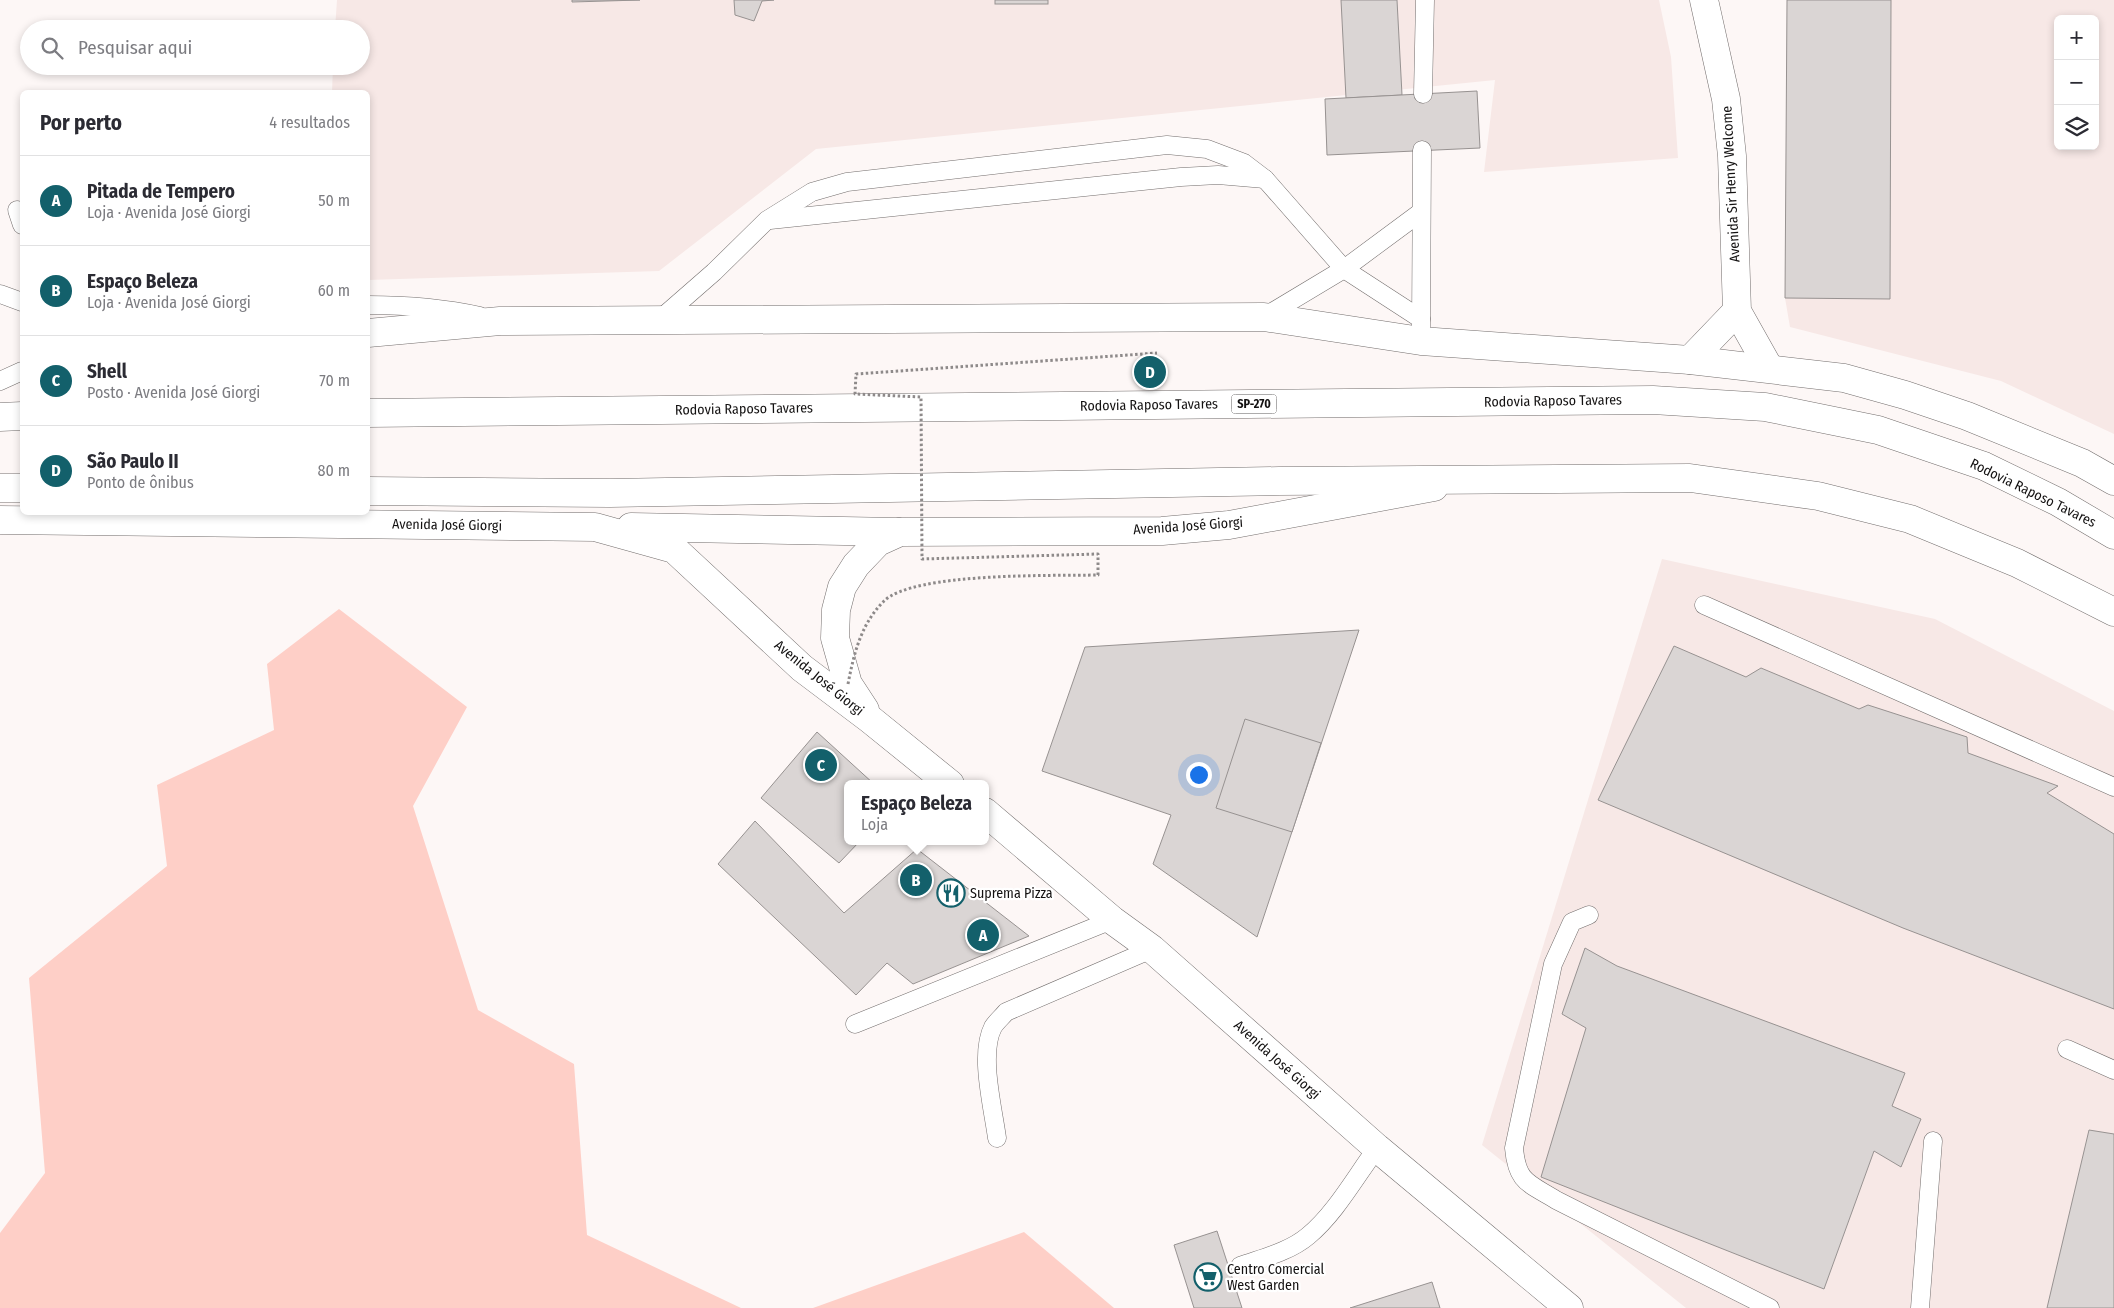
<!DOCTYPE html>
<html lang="pt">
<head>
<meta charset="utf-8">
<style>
	body { margin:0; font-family:"Fira Sans Condensed",sans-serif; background:#f2f2f3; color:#2b2b33 }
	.controls { position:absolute; right:15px; top:15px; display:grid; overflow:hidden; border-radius:8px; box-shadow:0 2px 8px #0003 }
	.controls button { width:45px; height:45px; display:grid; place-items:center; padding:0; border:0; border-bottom:1px solid #e1e1e2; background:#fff; color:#2b2b33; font:25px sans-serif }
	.you { position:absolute; left:1198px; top:774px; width:18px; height:18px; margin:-12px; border:4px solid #fff; border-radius:50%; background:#1a73e8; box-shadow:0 0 0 8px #1a73e833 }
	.badge { display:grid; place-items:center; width:32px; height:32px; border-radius:50%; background:#13606b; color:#fff; font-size:16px; font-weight:700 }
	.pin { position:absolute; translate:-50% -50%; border:2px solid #fff; box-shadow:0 1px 5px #0006 }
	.popup { position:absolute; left:844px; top:780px; width:145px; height:65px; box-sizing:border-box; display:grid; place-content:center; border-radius:8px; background:#fff; filter:drop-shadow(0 1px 4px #0005); font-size:16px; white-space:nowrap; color:#7c7c81 }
	.popup b { font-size:19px; color:#2b2b33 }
	.popup::after { content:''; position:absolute; left:50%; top:100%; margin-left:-10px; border:10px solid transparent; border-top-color:#fff }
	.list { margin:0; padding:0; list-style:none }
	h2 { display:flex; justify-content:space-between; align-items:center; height:65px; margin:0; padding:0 20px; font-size:21px }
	h2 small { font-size:16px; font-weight:400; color:#7c7c81 }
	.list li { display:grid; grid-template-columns:32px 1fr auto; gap:15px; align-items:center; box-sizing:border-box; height:90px; padding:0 20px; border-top:1px solid #e1e1e2 }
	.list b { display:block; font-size:19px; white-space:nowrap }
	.list p { margin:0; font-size:16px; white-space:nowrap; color:#7c7c81 }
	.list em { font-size:16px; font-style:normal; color:#7c7c81 }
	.icon { flex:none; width:28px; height:28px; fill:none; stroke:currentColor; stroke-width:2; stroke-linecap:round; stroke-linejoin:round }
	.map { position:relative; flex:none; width:2114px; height:1308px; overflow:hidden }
	.search { position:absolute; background:#fff; box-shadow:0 2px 8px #0003; left:20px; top:20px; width:350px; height:55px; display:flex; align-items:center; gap:12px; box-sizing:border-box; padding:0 18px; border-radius:28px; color:#7c7c81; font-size:19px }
	.panel { position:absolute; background:#fff; box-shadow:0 2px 8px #0003; left:20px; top:90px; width:350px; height:425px; border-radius:8px }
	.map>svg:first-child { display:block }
</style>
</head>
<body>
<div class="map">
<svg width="2114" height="1308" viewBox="0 0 2114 1308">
	<rect width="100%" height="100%" fill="#fdf7f6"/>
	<!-- built -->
	<g fill="#f7e8e6" fill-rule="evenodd">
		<path d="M337,0H1659L1671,57L1678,158L1484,172L1495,80L816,149L659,271L368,280V92H332L333,66H361V29H335Z"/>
		<path d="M1787,0H2114V434L2001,381L1790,327L1785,298ZM2058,19H2095V146H2058Z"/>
		<path d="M1662,559L1935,619L2114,711V1308H1686L1482,1145Z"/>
	</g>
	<!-- green -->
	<g fill="#fecfc7">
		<path d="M339,609L467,707L413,806L478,1010L574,1064L587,1235L741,1308H0V1233L45,1173L29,978L167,866L157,785L274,730L267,664Z"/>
		<path d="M1024,1232L1114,1308H813Z"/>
	</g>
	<!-- building -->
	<g fill="#dad5d4" stroke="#979291">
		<path d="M572,0H640L572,2Z"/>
		<path d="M734,0H774L762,1L754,21L735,15Z"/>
		<rect x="995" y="0" width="53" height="4"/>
		<path d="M1341,0H1397L1402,95L1346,98Z"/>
		<path d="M1787,0H1891L1890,299L1785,298Z"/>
		<path d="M1477,91L1480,148L1327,155L1325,99Z"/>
		<path d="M1359,630L1257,937L1153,864L1171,815L1042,771L1085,647Z"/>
		<path d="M1674,646L1746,677L1761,668L1859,709L1868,705L1967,737L1968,753L2058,786L2047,793L2114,834V1009L1903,928L1598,800Z"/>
		<path d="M1245,719L1321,743L1292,832L1216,808Z"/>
		<path d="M817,732L874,784H847V841H860L839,863L761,798Z"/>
		<path d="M755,821L844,913L917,849L1029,936L913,984L887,963L856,995L718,864Z"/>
		<path d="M1585,948L1617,966L1905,1073L1892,1106L1921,1119L1901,1167L1874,1151L1824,1289L1541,1177L1586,1028L1562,1014Z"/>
		<path d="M2089,1130L2114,1134V1308H2047Z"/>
		<path d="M1217,1231L1242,1308H1194L1174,1245Z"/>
		<path d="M1432,1282L1440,1308H1350Z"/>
	</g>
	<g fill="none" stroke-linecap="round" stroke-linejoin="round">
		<!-- service casing -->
		<g stroke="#736e6d" stroke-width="19">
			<g id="service">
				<path d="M1423,94L1425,0"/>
				<path d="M17,210L22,225"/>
				<path d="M770,220L1181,177L1218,175L1265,179"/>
				<path d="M0,294L22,302"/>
				<path d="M368,305C405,305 444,308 480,316"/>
				<path d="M1264,317L1344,269L1421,212"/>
				<path d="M659,320L714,272L767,220L812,192L847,182L1167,145L1207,149L1244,163L1265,179L1344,269L1421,319"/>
				<path d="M1421,328L1422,150"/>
				<path d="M0,381L22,371"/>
				<path d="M1704,605L2114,787"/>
				<path d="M1589,915L1572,922L1553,964L1514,1148C1517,1183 1529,1183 1556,1200L1770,1308"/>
				<path d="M855,1024L1112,920"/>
				<path d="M2067,1049L2114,1070"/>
				<path d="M997,1138C993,1108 979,1054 993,1027C996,1022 1002,1017 1006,1012L1152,949"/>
				<path d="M1240,1266C1262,1258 1289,1252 1308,1236C1335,1214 1356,1176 1377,1148"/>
				<path d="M1920,1308L1933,1141"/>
			</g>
		</g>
		<!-- minor casing -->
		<g stroke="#736e6d" stroke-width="29">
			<g id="minor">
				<path d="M1704,0L1726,99L1732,156L1737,311L1769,368"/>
				<path d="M1690,360L1737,311"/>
			</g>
		</g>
		<!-- tertiary casing -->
		<g stroke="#736e6d" stroke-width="29">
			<g id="tertiary">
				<path d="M368,333L500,321L1264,317L1421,341L1690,360L1844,378L1905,395L1967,416L2082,463L2114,481"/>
				<path d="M0,520L595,527L674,549L802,668L871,720L950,784"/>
				<path d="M631,527L898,532"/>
				<path d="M865,710L848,684L835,638L836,610L842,587L856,565L878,542L900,532L1162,531L1229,525L1434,487"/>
				<path d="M985,812L1112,920L1152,949L1377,1148L1569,1308"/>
			</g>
		</g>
		<!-- motorway casing -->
		<g stroke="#736e6d" stroke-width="29">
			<g id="motorway">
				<path d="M368,413L1653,400L1765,407L1878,430L1984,466L2058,502L2114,535"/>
				<path d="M0,417L22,416"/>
				<path d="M0,488H22"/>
				<path d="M368,491L610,493L1279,481L1690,478L1818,496L1910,519L2017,563L2114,612"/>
			</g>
		</g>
		<!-- service -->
		<use href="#service" stroke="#fff" stroke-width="18"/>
		<!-- minor -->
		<use href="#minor" stroke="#fff" stroke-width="28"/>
		<!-- tertiary -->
		<use href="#tertiary" stroke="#fff" stroke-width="28"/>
		<!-- motorway -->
		<use href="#motorway" stroke="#fff" stroke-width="28"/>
		<!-- path-bridge -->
		<path stroke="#8e8a8a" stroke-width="3" stroke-dasharray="2.5 2.5" stroke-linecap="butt" d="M848,684C854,653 861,624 884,601C914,572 1053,576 1098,575V554L922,559L921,397L855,394L856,374L1157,353"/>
	</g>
	<!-- icons -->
	<defs>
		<g id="restaurant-ring" transform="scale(1.4375)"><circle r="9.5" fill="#fff" stroke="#13606b" stroke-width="1.5"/><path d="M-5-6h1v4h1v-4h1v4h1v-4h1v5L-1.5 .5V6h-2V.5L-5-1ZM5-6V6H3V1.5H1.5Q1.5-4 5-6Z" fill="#13606b"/></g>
		<g id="supermarket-ring" transform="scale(1.4375)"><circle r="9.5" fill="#fff" stroke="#13606b" stroke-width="1.5"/><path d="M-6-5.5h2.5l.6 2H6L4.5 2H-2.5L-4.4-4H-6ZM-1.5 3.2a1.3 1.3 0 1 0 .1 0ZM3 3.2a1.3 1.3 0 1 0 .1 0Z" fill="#13606b"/></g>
	</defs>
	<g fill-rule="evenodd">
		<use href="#restaurant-ring" x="951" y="893"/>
		<use href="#supermarket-ring" x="1208" y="1277"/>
	</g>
	<g text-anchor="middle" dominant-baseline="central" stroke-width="4.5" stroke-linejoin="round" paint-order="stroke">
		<!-- shield labels -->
		<rect fill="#fff" stroke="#5a5858" stroke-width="1" x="1231.5" y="394.5" width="45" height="19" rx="4"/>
		<g font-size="12" font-weight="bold" fill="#131111">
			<text x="1254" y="404">SP-270</text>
		</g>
		<!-- street labels -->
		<g font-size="14" fill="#131111" stroke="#fff">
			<text transform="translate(1731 184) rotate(-93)">Avenida Sir Henry Welcome</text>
			<text transform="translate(1553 401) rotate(-1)">Rodovia Raposo Tavares</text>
			<text transform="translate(1149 405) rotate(-1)">Rodovia Raposo Tavares</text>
			<text transform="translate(744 409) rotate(-1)">Rodovia Raposo Tavares</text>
			<text transform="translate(2033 493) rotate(26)">Rodovia Raposo Tavares</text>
			<text transform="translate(447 525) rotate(1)">Avenida José Giorgi</text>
			<text transform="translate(1188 526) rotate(-4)">Avenida José Giorgi</text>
			<text transform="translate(819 678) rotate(39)">Avenida José Giorgi</text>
			<text transform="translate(1277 1060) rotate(42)">Avenida José Giorgi</text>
		</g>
		<!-- poi labels -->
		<g font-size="14" fill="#131111" stroke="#fff" text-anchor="start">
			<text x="970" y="893">Suprema Pizza</text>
			<text x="1227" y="1269">Centro Comercial<tspan x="1227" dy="16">West Garden</tspan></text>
		</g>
	</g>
</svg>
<div class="controls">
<button>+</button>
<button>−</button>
<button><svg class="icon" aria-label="layers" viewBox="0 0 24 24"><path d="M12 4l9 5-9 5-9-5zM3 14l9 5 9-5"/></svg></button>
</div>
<div class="you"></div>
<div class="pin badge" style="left:983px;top:935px">A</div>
<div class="pin badge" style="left:916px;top:880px">B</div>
<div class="popup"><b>Espaço Beleza</b>Loja</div>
<div class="pin badge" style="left:821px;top:765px">C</div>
<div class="pin badge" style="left:1150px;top:372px">D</div>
<div class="search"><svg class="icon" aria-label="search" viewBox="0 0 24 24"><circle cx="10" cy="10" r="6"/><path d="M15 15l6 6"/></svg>Pesquisar aqui</div>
<section class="panel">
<h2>Por perto<small>4 resultados</small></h2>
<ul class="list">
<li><span class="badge">A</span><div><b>Pitada de Tempero</b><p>Loja · Avenida José Giorgi</p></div><em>50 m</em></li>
<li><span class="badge">B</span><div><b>Espaço Beleza</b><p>Loja · Avenida José Giorgi</p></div><em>60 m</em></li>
<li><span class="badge">C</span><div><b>Shell</b><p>Posto · Avenida José Giorgi</p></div><em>70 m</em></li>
<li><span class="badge">D</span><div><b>São Paulo II</b><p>Ponto de ônibus</p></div><em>80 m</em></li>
</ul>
</section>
</div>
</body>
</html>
